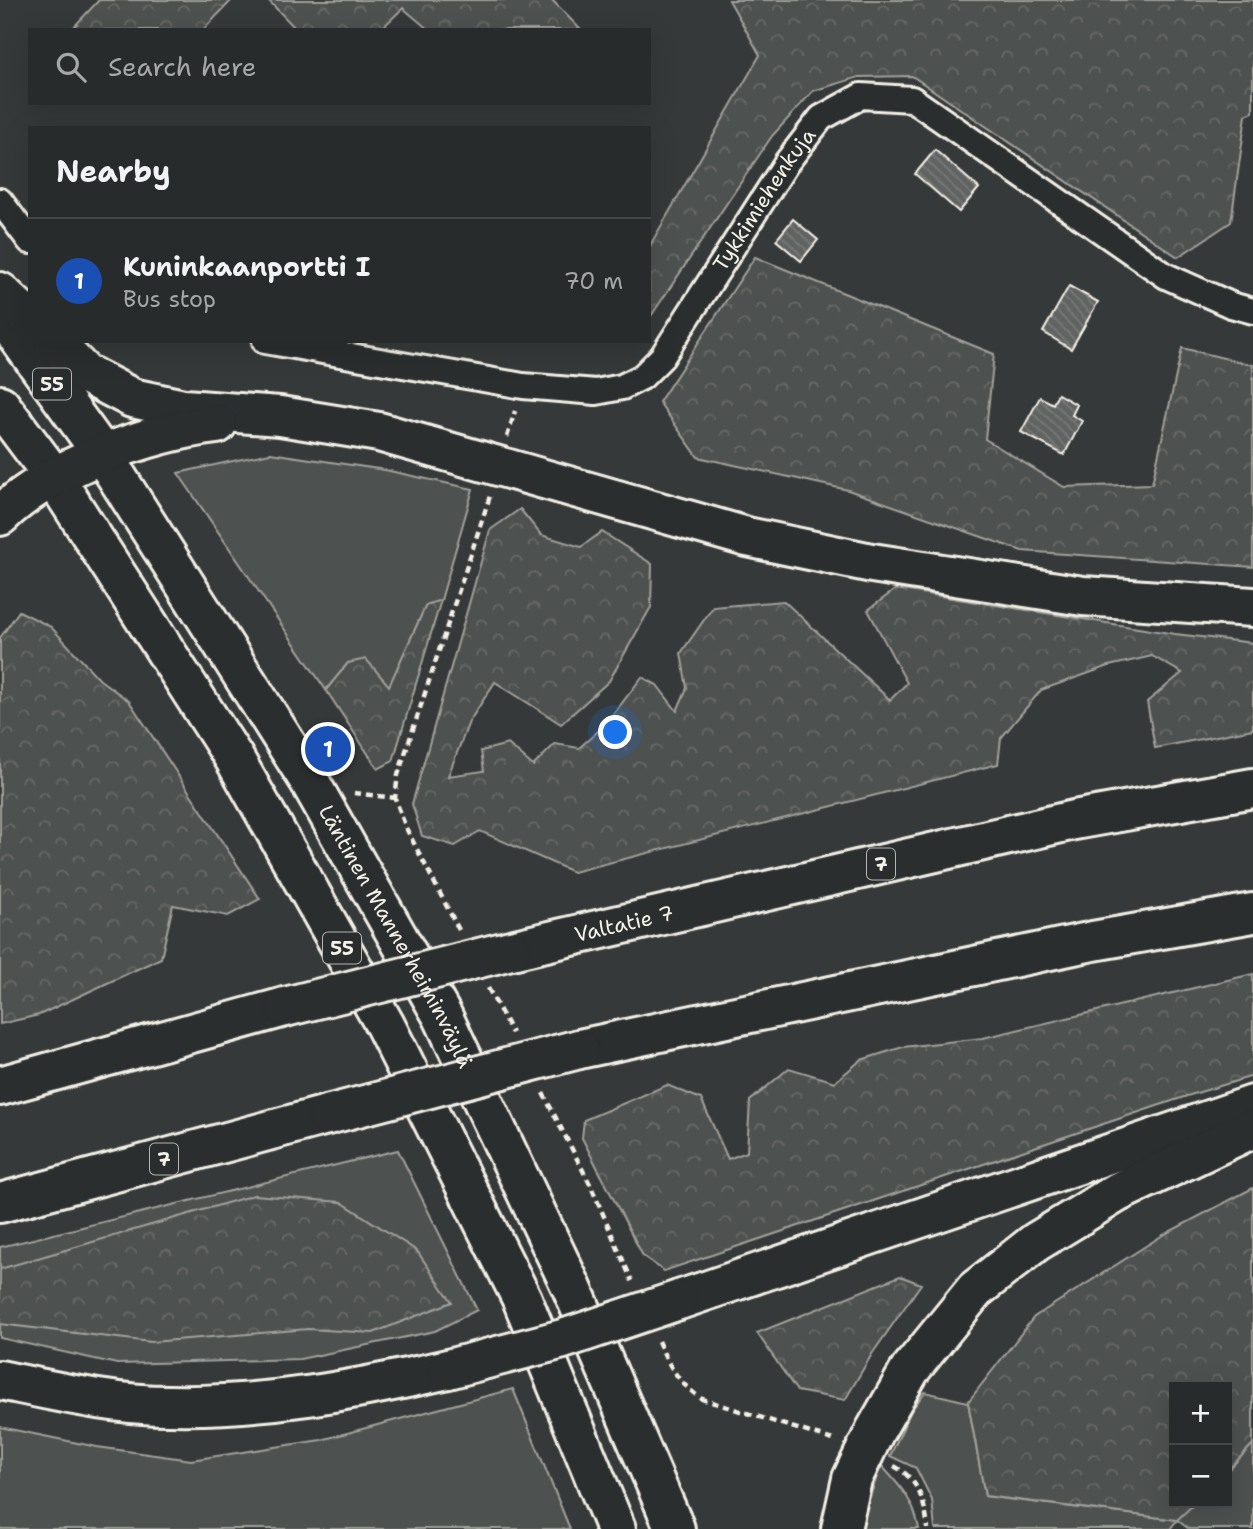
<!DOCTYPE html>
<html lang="en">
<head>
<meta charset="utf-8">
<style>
	body { margin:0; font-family:"Shantell Sans",sans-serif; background:#303333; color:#f1f3f6 }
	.controls { position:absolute; right:21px; bottom:21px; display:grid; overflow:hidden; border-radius:0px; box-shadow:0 7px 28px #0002 }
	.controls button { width:63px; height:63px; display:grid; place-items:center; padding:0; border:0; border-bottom:2px solid #444747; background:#282b2b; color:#f1f3f6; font:35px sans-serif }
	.you { position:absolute; left:616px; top:733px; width:24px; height:24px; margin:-18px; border:5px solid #fff; border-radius:50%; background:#1a73e8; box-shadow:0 0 0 10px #1a73e833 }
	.badge { display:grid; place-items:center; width:46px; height:46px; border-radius:50%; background:#8bbbb9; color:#fff; font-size:23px; font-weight:700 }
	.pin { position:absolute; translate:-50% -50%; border:4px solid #fff; box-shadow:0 2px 7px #0006 }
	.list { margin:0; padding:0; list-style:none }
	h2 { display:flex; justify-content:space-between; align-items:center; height:91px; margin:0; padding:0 28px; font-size:30px }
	h2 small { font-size:23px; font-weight:400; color:#a5a7a9 }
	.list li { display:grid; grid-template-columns:46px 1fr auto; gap:21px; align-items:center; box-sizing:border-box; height:126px; padding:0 28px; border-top:2px solid #444747 }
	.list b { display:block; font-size:26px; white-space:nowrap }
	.list p { margin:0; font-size:23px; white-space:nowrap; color:#a5a7a9 }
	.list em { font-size:23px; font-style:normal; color:#a5a7a9 }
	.icon { flex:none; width:38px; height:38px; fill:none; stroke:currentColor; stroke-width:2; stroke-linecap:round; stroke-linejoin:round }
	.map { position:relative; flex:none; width:1253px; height:1529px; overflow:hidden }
	.search { position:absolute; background:#282b2b; box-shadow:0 7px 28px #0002; left:28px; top:28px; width:623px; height:77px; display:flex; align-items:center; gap:18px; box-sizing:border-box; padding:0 24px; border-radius:0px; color:#a5a7a9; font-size:26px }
	.panel { position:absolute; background:#282b2b; box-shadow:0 7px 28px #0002; left:28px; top:126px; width:623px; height:217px; border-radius:0px }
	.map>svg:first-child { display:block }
</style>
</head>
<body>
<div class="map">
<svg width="1253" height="1529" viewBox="0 0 1253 1529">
	<defs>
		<pattern id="forest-crowns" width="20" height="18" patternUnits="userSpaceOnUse" patternTransform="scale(1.75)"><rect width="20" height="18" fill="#4e514f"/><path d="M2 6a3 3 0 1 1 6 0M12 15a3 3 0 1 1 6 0" fill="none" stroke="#686a68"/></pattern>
		<pattern id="building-back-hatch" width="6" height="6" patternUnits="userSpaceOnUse" patternTransform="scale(1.75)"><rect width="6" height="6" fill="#616362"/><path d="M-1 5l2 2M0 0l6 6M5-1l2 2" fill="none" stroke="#787a78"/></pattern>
	</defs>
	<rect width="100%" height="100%" fill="#363939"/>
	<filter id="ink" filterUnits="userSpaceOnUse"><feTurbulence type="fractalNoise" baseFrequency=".0143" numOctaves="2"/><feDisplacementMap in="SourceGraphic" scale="14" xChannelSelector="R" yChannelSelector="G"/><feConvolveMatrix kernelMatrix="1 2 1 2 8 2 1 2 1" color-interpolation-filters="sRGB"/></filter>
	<g filter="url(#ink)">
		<!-- grass -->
		<g fill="#4e514f" stroke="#a1a19c" stroke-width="2">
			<path d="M270,453L385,470L473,489L441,600L426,605L389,687L348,663L326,690L178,473Z"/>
			<path d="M398,1150L477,1310L435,1331L300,1359L117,1364L0,1338V1247Z"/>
			<path d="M513,1389L570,1529H0V1427L97,1447L191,1460L321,1440Z"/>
			<path d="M925,1392L968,1402L985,1496L1177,1520L1195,1503H1227V1471L1253,1444V1529H1189L1177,1520L1170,1529H935L932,1500L916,1468L890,1456L911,1411Z"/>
			<path d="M881,1465C900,1486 914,1500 919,1529H859Z"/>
		</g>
		<!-- forest -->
		<g fill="url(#forest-crowns)" stroke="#a1a19c" stroke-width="2">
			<path d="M99,0H232L203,30H71Z"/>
			<path d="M268,0H552L581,30H429L403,8L380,30H297Z"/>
			<path d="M729,0H1253V112L1246,115L1231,222L1178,257L912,76L859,77L813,91L772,136L649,319V247L760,55Z"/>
			<path d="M755,257L994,354L985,439L1064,487L1152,484L1182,348L1253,365V567L1022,551L848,490L698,457L659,402Z"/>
			<path d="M520,509L541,535L581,547L602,532L652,564L651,607L609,681L561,724L495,682L469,722L448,776L484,771L481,751L508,744L533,766L555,744L579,748L605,725L642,677L657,685L677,711L687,688L681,653L713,607L784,601L890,700L907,683L868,610L896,589L1175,634L1253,643V729L1155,748L1147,702L1182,673L1152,656L1109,666L1041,690L1001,738L998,764L573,872L480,831L455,846L422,836L412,804L490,530Z"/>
			<path d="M441,600L393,761L378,769L326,690L348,663L366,659L389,686L426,605Z"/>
			<path d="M19,611L51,627L100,680L129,701L260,899L228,916L173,905L161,958L39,1015L0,1024V638Z"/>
			<path d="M1253,974V1076L1190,1095L664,1271L643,1256L582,1138L584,1120L667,1085L701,1099L728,1159L747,1152L750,1101L789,1068L835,1082L861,1060L903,1047L983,1038Z"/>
			<path d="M1253,1188V1444L1227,1471V1387H1174V1503H1195L1177,1520L985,1496L968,1402L1034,1317L1163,1235Z"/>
			<path d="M254,1195L341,1202L417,1251L452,1302L373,1333L308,1329L151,1342L0,1324V1269Z"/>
			<path d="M900,1276L921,1284L872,1354L845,1400L797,1391L757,1333Z"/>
		</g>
		<!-- building -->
		<g fill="url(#building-back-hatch)" stroke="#f4f1e8" stroke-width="2">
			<path d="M935,150L979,188L959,212L915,174Z"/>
			<path d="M793,219L818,240L801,261L776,240Z"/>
			<path d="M1069,286L1098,302L1071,349L1043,332Z"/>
			<path d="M1058,394L1077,405L1072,415L1082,421L1064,455L1021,432L1040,397L1053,404Z"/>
		</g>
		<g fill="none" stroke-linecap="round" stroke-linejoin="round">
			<!-- minor casing -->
			<g stroke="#f4f1e8" stroke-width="30">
				<g id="minor">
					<path d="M0,201L30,241"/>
					<path id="s1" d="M265,341L523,386L596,392L622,387L642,377L662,357L787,162L821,118L861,96L912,99L1166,276L1231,305L1253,311"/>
				</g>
			</g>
			<!-- primary casing -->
			<g stroke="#f4f1e8" stroke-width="44">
				<g id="primary">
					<path id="s2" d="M0,312L103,455L309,780L443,1017L571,1286L675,1529"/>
					<path d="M0,405L54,477L234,758L385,1025L522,1299L616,1529"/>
				</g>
			</g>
			<!-- motorway casing -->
			<g stroke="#f4f1e8" stroke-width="44">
				<g id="motorway">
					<path d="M0,292L30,320"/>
					<path d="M53,341L84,373L132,398L184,409L280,416L379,432L747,537L872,563L1083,596L1253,607"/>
					<path d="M0,516C49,467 150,432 217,424"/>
					<path id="s3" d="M511,950L1074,820L1253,788"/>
					<path d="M579,1049L1093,941L1253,913"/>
					<path d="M0,1086L285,1007"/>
					<path d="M0,1203L327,1115"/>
					<path d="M679,1300L1253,1105"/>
					<path d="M0,1380C54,1391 113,1405 169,1405C264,1407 356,1390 448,1369"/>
					<path d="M841,1529L852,1479L875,1431L910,1370L975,1290L1036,1242L1118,1192L1249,1130"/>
				</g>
			</g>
			<!-- path -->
			<g stroke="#f4f1e8" stroke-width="4.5" stroke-dasharray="7 5" stroke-linecap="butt">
				<path d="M507,437L515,411"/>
				<path d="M354,793L395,798"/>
				<path d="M459,930L406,828L395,798L398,775L490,496"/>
				<path d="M488,988L512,1033"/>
				<path d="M543,1093L590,1184L632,1281"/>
				<path d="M658,1341C669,1366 679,1384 702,1399L836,1441"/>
				<path d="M894,1466C919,1479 925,1503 928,1529"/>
			</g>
			<!-- minor -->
			<use href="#minor" stroke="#2a2d2e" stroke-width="24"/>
			<!-- primary -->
			<use href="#primary" stroke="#2a2d2e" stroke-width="38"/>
			<!-- motorway -->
			<use href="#motorway" stroke="#2a2d2e" stroke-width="38"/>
			<!-- motorway-bridge casing -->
			<g stroke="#f4f1e8" stroke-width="44" stroke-linecap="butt">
				<g id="motorway-bridge">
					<path d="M285,1007L511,950"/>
					<path d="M327,1115L579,1049"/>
					<path d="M448,1369L563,1339L679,1300"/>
				</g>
			</g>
			<!-- motorway-bridge -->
			<use href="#motorway-bridge" stroke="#2a2d2e" stroke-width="38"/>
		</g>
	</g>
	<g text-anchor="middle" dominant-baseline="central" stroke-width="7" stroke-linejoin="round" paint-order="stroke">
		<!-- shield labels -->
		<g fill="#2a2d2e" stroke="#b7b6b0" stroke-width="2">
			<rect x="33" y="368.5" width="38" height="31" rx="5"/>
			<rect x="867" y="848.5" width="28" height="31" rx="5"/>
			<rect x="323" y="932.5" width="38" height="31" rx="5"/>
			<rect x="150" y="1143.5" width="28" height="31" rx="5"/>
		</g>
		<g font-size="19" font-weight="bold" fill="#f4f1e8">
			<text x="52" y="384">55</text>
			<text x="881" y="864">7</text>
			<text x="342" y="948">55</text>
			<text x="164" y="1159">7</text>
		</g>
		<!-- street labels -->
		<g font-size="21" fill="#f4f1e8" stroke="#2a2d2e">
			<text stroke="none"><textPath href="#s1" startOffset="600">Tykkimiehenkuja</textPath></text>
			<text stroke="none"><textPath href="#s3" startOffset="116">Valtatie 7</textPath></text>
			<text stroke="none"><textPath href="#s2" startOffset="740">Läntinen Mannerheiminväylä</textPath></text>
		</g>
	</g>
</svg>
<div class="controls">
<button>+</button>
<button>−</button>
</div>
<div class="you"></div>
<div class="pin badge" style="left:328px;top:749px;background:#1a4fb4">1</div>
<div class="search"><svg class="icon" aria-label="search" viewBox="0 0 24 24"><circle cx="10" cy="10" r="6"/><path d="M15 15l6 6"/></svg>Search here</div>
<section class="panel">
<h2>Nearby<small></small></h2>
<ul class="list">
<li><span class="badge" style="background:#1a4fb4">1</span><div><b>Kuninkaanportti I</b><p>Bus stop</p></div><em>70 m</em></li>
</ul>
</section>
</div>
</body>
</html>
